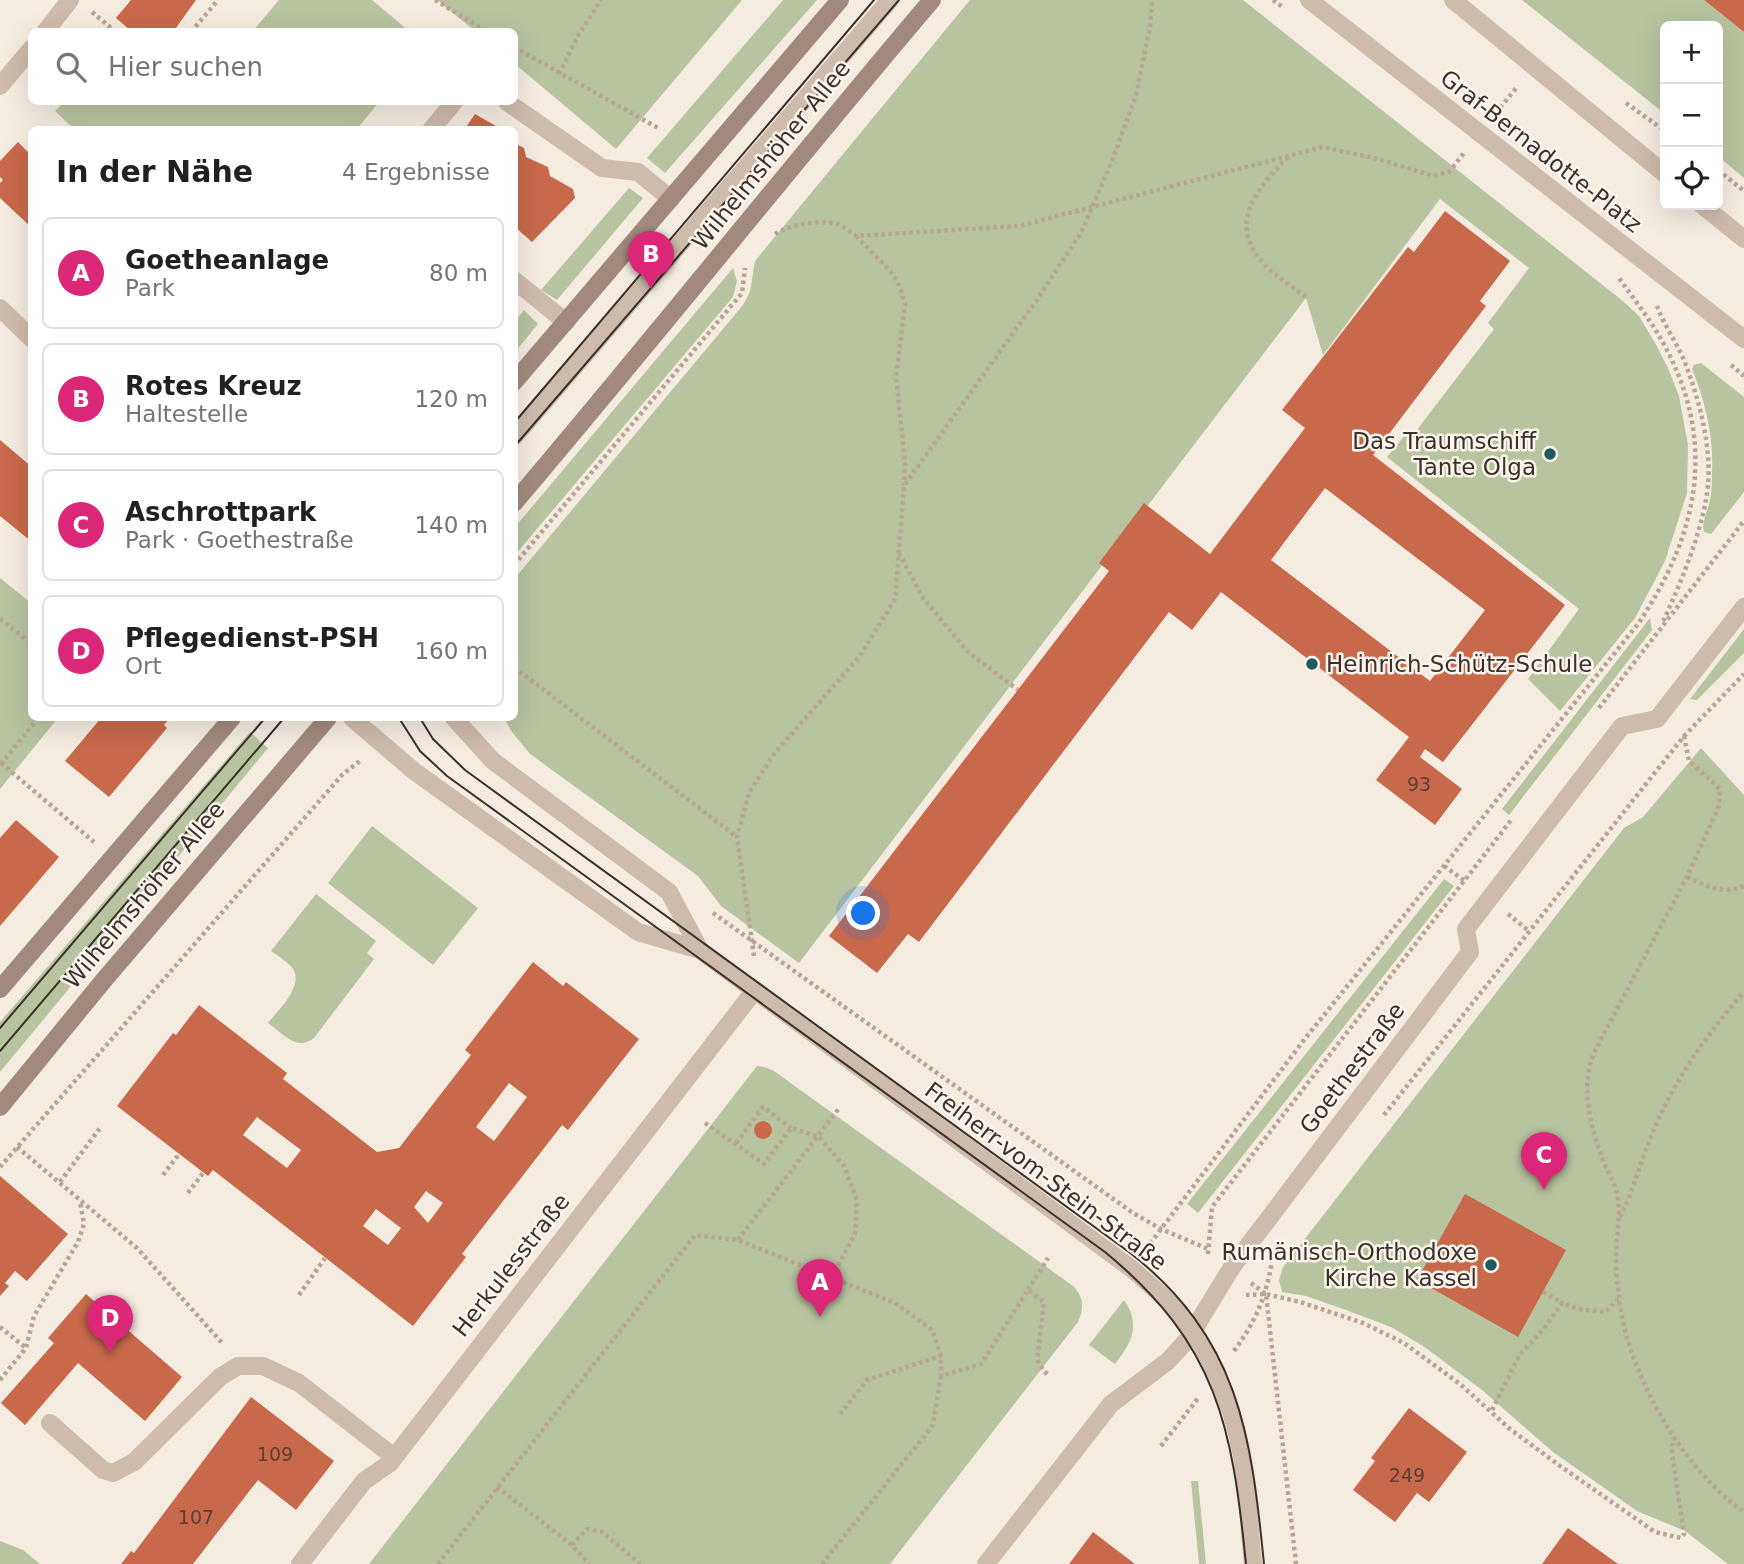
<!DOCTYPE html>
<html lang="de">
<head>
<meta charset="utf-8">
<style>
	body { margin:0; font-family:"DejaVu Sans",sans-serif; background:#f2f2f2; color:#202124 }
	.controls { position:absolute; right:21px; top:21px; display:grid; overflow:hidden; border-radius:10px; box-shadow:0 7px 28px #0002 }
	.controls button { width:63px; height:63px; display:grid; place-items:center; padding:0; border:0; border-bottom:2px solid #e0e0e0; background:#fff; color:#202124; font:35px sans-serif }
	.you { position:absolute; left:864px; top:914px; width:24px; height:24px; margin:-18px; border:5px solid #fff; border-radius:50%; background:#1a73e8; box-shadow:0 0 0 10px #1a73e833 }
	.badge { display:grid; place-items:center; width:46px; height:46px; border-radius:50%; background:#db2777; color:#fff; font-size:23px; font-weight:700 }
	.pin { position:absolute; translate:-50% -58px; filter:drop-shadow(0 2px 4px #0008) }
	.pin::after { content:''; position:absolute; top:37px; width:24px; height:21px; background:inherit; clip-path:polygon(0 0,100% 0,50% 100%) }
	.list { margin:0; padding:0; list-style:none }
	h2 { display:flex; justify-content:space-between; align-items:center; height:91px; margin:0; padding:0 28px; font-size:30px }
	h2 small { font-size:23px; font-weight:400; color:#757577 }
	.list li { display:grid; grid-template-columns:46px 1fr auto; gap:21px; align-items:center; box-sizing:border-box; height:112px; margin:0 14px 14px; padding:0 14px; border:2px solid #e0e0e0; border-radius:10px }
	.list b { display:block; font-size:26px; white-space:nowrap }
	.list p { margin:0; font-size:23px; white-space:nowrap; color:#757577 }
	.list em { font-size:23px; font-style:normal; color:#757577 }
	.icon { flex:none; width:38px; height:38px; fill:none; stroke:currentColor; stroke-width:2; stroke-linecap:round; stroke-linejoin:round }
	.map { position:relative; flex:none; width:1744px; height:1564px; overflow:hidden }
	.search { position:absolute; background:#fff; box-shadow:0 7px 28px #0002; left:28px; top:28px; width:490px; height:77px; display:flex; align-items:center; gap:18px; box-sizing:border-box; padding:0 24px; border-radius:10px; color:#757577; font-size:26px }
	.panel { position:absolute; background:#fff; box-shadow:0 7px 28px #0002; left:28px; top:126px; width:490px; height:595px; border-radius:10px }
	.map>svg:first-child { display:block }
</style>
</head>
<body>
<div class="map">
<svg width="1744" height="1564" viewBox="0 0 1744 1564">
	<rect width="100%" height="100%" fill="#f4ebe1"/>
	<!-- green -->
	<g fill="#b8c4a0">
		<path d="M279,0H372L409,31H253Z"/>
		<path d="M437,0H742L616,149L515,64L514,32L475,31Z"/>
		<path d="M783,0H817L665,173L647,158Z"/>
		<path d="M970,0H1243L1624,302L1639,316L1655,343L1668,368L1679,396L1688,445L1687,493L1665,561L1635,618L1560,711L1528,679L1579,609L1387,457L1405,435L1410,439L1494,329L1488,323L1529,268L1440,199L1323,355L1306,298L799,963L721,906L698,876L530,754L512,732L504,718H514L515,578L743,305L750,292L755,261Z"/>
		<path d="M1522,0H1704L1744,32V178L1718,156V26H1665V114Z"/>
		<path d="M64,102H189L193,105L196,102H379L357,129L75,130L55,111Z"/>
		<path d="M629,188L643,198L557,300L541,290Z"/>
		<path d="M733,268L737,281L733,297L515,555V527Z"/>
		<path d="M524,310L538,324L515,352V321Z"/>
		<path d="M1701,363L1744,397V492L1711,534L1704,532C1701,522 1708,511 1710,500C1712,491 1712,481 1712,472C1714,438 1705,400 1692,369L1694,365Z"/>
		<path d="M0,578L31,603L32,718H58L0,789Z"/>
		<path d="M1650,618L1652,630L1509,815L1502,809Z"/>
		<path d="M1744,629V653L1697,700L1690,699Z"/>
		<path d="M250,732L268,748L0,1072V1022Z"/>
		<path d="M1701,748L1744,795V1564H1728L1685,1531L1637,1511L1553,1452L1482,1390L1423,1346L1391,1327L1346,1310L1306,1296L1282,1292L1279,1280L1283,1267L1624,828L1643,817Z"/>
		<path d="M372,826L478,908L433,965L328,883Z"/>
		<path d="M1444,879L1454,886L1198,1213L1187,1204Z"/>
		<path d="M316,894L376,941L367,953L374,959L314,1038C297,1052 282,1033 268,1023C278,1010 304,986 293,969C288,962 278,956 271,951Z"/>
		<path d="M757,1066L765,1067L774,1071L1073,1286C1084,1297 1084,1308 1078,1322L890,1564H369Z"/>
		<path d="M1124,1300C1141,1325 1132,1342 1115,1364L1089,1345Z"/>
		<path d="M1191,1481H1198L1206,1564H1199Z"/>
		<path d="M0,1541L23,1550L40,1564H0Z"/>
	</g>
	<!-- building -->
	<g fill="#c8694b" fill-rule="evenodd">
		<path d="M131,0H196L173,32H132L116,18Z"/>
		<path d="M1704,0H1744V32Z"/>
		<path d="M475,114L503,130H464Z"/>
		<path d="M18,142L29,153L32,150V228L0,198V183L3,180L0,177V161Z"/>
		<path d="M514,143L524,148L526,157L548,167L550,176L573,189L575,198L532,242L515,227L518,224L514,221Z"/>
		<path d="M1445,211L1510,261L1480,301L1486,306L1373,455L1565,605L1443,762L1425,749L1420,757L1462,789L1435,825L1376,780L1409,737L1221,592L1192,630L1169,612L919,942L908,934L877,973L829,936L1109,571L1099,563L1144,503L1210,554L1305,428L1282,410L1408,247L1414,252ZM1325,488L1485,610L1430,681L1271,560Z"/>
		<path d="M0,440L32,467V542L0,516Z"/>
		<path d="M101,718H170L164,725L167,728L109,797L65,761Z"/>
		<path d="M16,820L59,857L0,926V838Z"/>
		<path d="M533,962L563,986L566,982L639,1039L568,1130L562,1125L462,1254L466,1257L413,1326L213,1170L208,1176L117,1106L173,1033L176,1035L199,1005L287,1073L283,1079L377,1152L399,1148L471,1055L465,1050ZM509,1083L527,1097L494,1141L476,1127ZM257,1117L301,1150L287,1168L243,1135ZM426,1191L443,1203L428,1223L414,1207ZM376,1209L401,1228L388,1245L363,1226Z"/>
		<circle cx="763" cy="1130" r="9"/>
		<path d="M0,1176L68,1234L27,1281L15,1271L5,1283L9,1286L0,1296Z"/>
		<path d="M1465,1194L1566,1250L1518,1337L1417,1280Z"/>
		<path d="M86,1294L182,1377L145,1421L78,1363L25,1425L1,1403L54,1343L48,1338Z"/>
		<path d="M251,1397L334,1461L296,1510L258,1480L193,1564H121L131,1551L134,1553Z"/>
		<path d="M1409,1408L1467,1452L1429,1502L1417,1493L1395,1522L1353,1490L1375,1461L1371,1458Z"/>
		<path d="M1568,1528L1618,1564H1542Z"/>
		<path d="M1093,1532L1135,1564H1069Z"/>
	</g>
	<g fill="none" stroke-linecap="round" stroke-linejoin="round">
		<!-- path -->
		<g stroke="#b9a596" stroke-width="4.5" stroke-dasharray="3.5 3.5" stroke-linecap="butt">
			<path d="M435,0L488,32"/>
			<path d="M1273,0L1284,8"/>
			<path d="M92,12L116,32"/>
			<path d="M191,32L218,0"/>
			<path d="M514,47L658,128"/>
			<path d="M559,74L579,34L601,0"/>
			<path d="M1626,103L1665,131"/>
			<path d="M1496,113L1517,87"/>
			<path d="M1288,157C1257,189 1226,223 1264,264C1276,277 1293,287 1307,298"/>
			<path d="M1718,170L1744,191"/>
			<path d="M775,234C791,224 818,220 837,224C844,226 850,232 856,236L1019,226L1323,147L1378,159L1434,176L1450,171L1464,153"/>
			<path d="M856,236L892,273L900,287L905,304L896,377L905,463L904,485"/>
			<path d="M1657,306C1664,326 1680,347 1687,368C1702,409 1714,457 1706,500C1698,542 1680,584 1663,622"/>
			<path d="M1731,365L1744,376"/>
			<path d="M899,553L923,598L968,652L1018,690"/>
			<path d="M514,565L742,293L745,268"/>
			<path d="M0,619L32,644"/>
			<path d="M514,667L737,837"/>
			<path d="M1599,708L1744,521"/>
			<path d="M1684,736L1689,761L1720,789L1719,806L1687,877L1602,1037C1598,1045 1594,1053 1591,1061C1582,1091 1591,1127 1601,1155C1605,1167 1612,1178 1616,1189C1622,1213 1616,1235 1616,1259C1616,1271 1617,1284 1619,1296C1626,1371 1682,1469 1744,1512"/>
			<path d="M1,763L94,842"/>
			<path d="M1,764L38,718"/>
			<path d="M1444,866L1465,881"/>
			<path d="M1687,877C1706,886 1723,895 1744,886"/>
			<path d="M713,913L1133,1213L1161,1229L1208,1249"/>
			<path d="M1508,914L1529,931"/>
			<path d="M754,956L737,837L749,793L773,755L860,656L895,599L904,486L1036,301L1081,233L1112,161L1136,95L1150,27L1152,0"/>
			<path d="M1384,1115L1684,736L1744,674"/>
			<path d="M705,1123L764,1164L791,1128L819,1137L844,1166L857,1200L855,1234L832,1276"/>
			<path d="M736,1143L763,1107L791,1128"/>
			<path d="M17,1147L137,1248L223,1344"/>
			<path d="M0,1167L342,775L361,760"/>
			<path d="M163,1175L179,1154"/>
			<path d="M60,1182L100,1128"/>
			<path d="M188,1193L203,1173"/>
			<path d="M1620,1217C1633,1191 1640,1164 1651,1137C1672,1083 1706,1035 1744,992"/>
			<path d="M738,1240L840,1107"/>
			<path d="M1146,1249L1304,1040L1638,624C1700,532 1718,439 1661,339C1649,318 1633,298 1619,278"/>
			<path d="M1208,1254L1212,1207L1512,819"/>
			<path d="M1251,1283L1266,1294L1296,1564"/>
			<path d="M1028,1290L1048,1258"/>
			<path d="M1543,1292L1562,1303"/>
			<path d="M299,1295L325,1258"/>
			<path d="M1246,1295L1266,1294L1300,1302L1363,1323L1404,1343L1460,1384L1510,1429L1560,1466L1655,1532L1681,1538L1684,1534L1672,1453L1673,1438"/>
			<path d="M0,1327L26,1348"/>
			<path d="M1234,1351C1256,1321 1266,1297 1272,1261"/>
			<path d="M0,1380L26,1348L34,1316L78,1242L84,1224L80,1201"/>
			<path d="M1492,1410L1520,1354L1543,1330L1562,1303L1577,1309L1606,1312L1618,1299"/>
			<path d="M840,1414L867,1380L941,1356"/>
			<path d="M1161,1446L1199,1397"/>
			<path d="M497,1487L572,1545L589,1564"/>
			<path d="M572,1545L587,1529L602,1532L640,1564"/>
			<path d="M438,1564L695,1235L738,1240L895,1303L932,1330L941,1356V1376L981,1364L1028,1290L1044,1302L1037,1359L1043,1370L1049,1376"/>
			<path d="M822,1564L933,1425L941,1376"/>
		</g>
		<!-- service -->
		<g stroke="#cdbbac" stroke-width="18">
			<path d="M507,102L602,168L638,172L671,199"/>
			<path d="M431,130L454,102"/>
			<path d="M514,280L566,322"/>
			<path d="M514,437L890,0"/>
			<path d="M50,1423L103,1470L113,1473L134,1462L220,1377L238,1366H263L299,1383L394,1457"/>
		</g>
		<!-- minor -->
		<g stroke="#cdbbac" stroke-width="18">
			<path d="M45,32L70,0"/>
			<path d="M0,86L32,48"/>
			<path d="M0,308L32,339"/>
			<path d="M300,1564L364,1481L390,1463L755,990"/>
			<path d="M986,1564L1111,1404L1168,1361L1188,1339L1232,1267L1470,952L1466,929L1622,726L1657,719L1744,607"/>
		</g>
		<!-- tertiary -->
		<g stroke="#cdbbac" stroke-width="18">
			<path d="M1309,0L1744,339"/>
			<path d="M1453,0L1665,174"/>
			<path d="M1702,205L1744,239"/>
			<path d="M352,718L414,771L638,932L700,950L1132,1269C1154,1288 1176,1307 1192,1331C1216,1364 1235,1416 1242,1456C1248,1492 1249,1528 1253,1564"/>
			<path d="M454,718L493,761L669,892L700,950"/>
		</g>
		<!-- secondary -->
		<g stroke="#a18a7d" stroke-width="18">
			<path d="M514,382L840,0"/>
			<path d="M514,503C655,337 791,166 932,0"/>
			<path d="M0,989L232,718"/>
			<path d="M0,1107L104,980L328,718"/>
		</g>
		<!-- tram -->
		<g stroke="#3b302b" stroke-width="2">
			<path d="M514,423L874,0"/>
			<path d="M514,447L899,0"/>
			<path d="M399,718L420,751L447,776L1105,1252C1218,1345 1232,1426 1246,1564"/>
			<path d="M420,718L433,739L465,770L1129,1252C1239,1338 1251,1433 1264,1564"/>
			<path d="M0,1028L265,718"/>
			<path d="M0,1051L284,718"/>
		</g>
	</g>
	<!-- markers -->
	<g fill="#1f5a5e" stroke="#fbf5ee" stroke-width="2.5">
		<circle cx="1550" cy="454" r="7"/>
		<circle cx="1312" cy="664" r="7"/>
		<circle cx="1491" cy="1265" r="7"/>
	</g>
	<g text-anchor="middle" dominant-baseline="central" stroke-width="5" stroke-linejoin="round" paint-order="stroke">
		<!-- number labels -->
		<g font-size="19" fill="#5e3e33">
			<text x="1419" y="784">93</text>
			<text x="275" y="1454">109</text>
			<text x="1407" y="1475">249</text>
			<text x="196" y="1517">107</text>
		</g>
		<!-- street labels -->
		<g font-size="23" fill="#3b302b" stroke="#fbf5ee">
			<text transform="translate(1541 151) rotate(38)">Graf-Bernadotte-Platz</text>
			<text transform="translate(771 155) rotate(-51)">Wilhelmshöher Allee</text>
			<text transform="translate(144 895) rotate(-50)">Wilhelmshöher Allee</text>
			<text transform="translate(1352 1068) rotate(-53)">Goethestraße</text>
			<text transform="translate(1046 1176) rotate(37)">Freiherr-vom-Stein-Straße</text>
			<text transform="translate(511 1265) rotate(-52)">Herkulesstraße</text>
		</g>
		<!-- poi labels -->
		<g font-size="23" fill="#3b302b" stroke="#fbf5ee" text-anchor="end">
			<text x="1536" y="441">Das Traumschiff<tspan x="1536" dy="26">Tante Olga</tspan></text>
			<text x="1326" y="664" text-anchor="start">Heinrich-Schütz-Schule</text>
			<text x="1477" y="1252">Rumänisch-Orthodoxe<tspan x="1477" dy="26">Kirche Kassel</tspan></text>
		</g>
	</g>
</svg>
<div class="controls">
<button>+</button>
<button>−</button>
<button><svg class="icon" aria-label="locate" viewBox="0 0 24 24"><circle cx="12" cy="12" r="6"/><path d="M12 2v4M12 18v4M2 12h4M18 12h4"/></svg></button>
</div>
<div class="you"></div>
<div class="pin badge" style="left:820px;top:1317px">A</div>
<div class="pin badge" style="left:651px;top:289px">B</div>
<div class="pin badge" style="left:1544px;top:1190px">C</div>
<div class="pin badge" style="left:110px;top:1353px">D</div>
<div class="search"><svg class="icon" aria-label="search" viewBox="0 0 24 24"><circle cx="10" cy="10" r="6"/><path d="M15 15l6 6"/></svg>Hier suchen</div>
<section class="panel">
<h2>In der Nähe<small>4 Ergebnisse</small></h2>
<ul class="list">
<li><span class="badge">A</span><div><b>Goetheanlage</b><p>Park</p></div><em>80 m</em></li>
<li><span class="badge">B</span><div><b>Rotes Kreuz</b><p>Haltestelle</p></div><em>120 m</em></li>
<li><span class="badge">C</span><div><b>Aschrottpark</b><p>Park · Goethestraße</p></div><em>140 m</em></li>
<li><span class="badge">D</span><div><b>Pflegedienst-PSH</b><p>Ort</p></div><em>160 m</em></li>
</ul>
</section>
</div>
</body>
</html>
